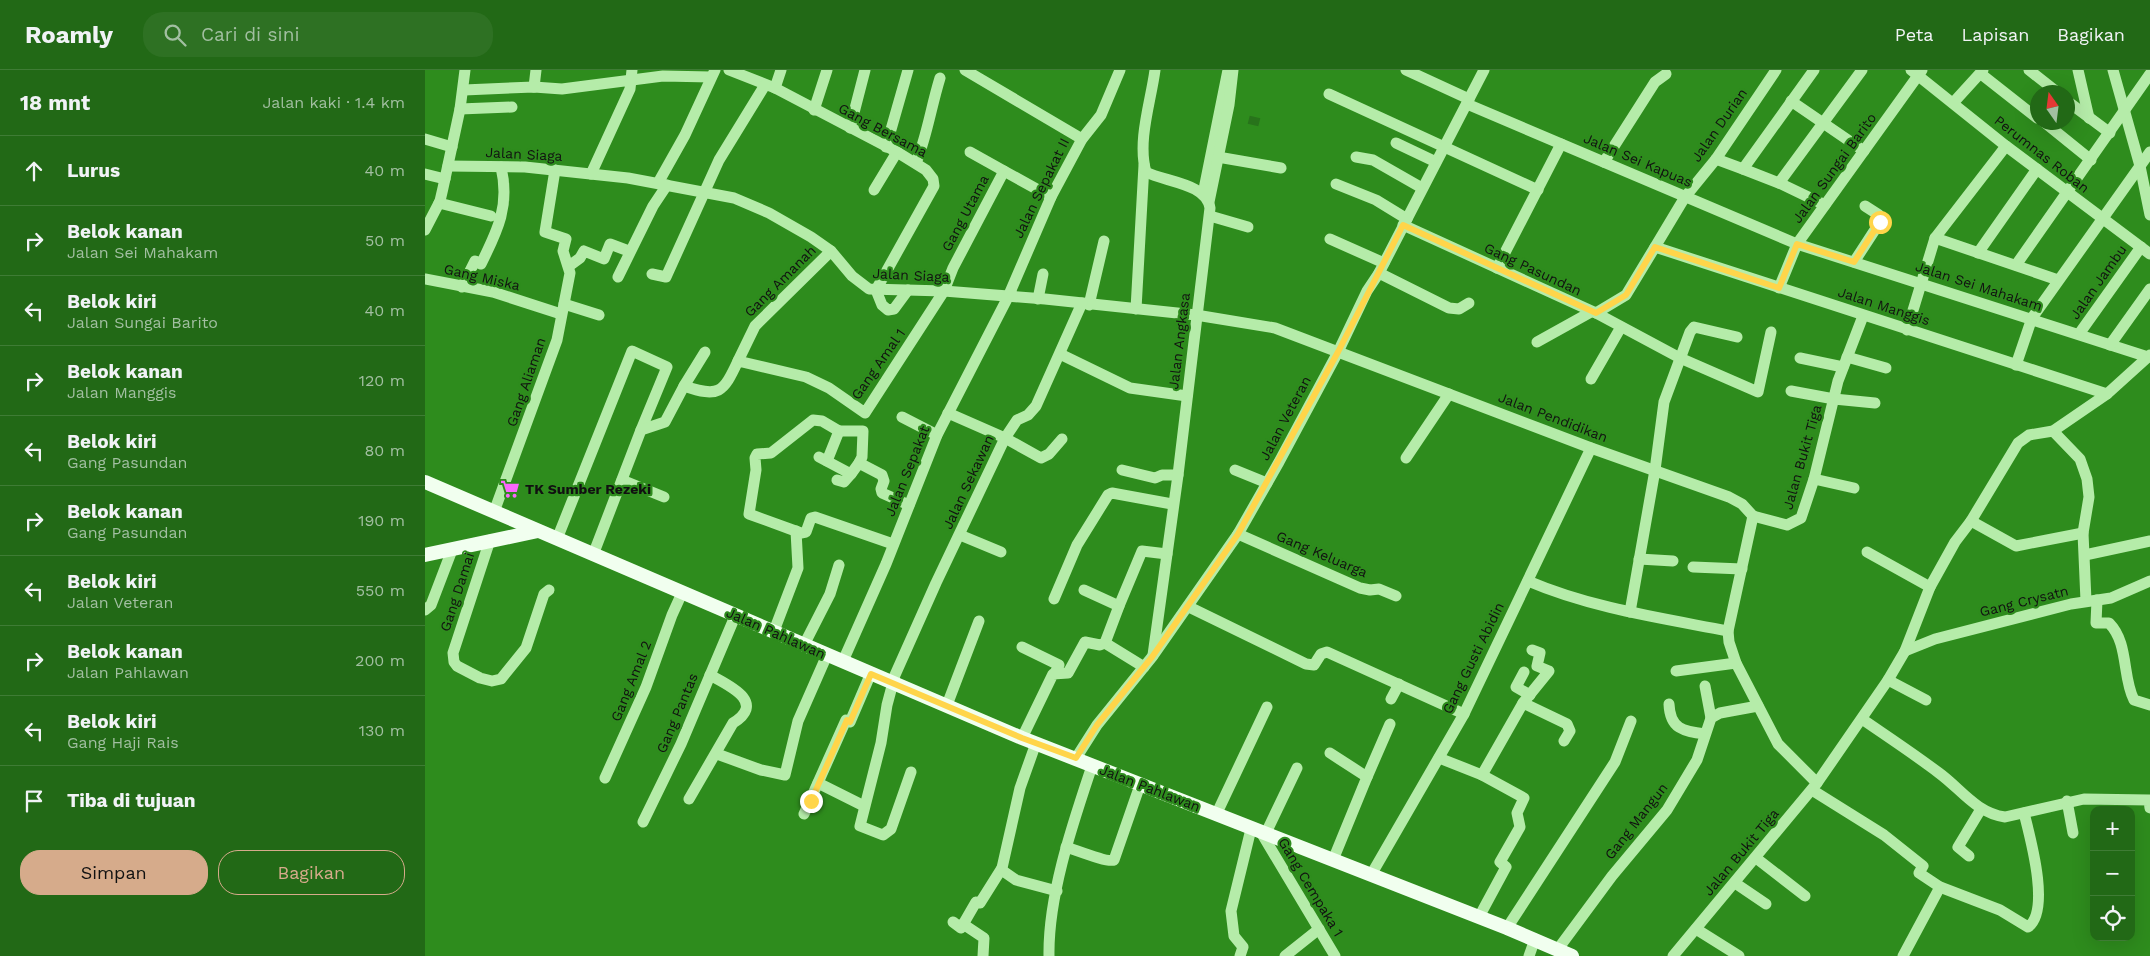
<!DOCTYPE html>
<html lang="id">
<head>
<meta charset="utf-8">
<style>
	body { margin:0; font-family:"Work Sans",sans-serif; background:#2e7123; color:#f1f3f6 }
	.controls { position:absolute; right:15px; bottom:15px; display:grid; overflow:hidden; border-radius:10px; box-shadow:0 5px 20px #0002 }
	.controls button { width:45px; height:45px; display:grid; place-items:center; padding:0; border:0; border-bottom:1px solid #3f7c35; background:#226916; color:#f1f3f6; font:25px sans-serif }
	.compass { position:absolute; left:1605px; top:15px; width:45px; height:45px; border-radius:50%; background:#226916; box-shadow:0 5px 20px #0002; rotate:346deg }
	.stop { position:absolute; width:15px; height:15px; margin:-11px; border:4px solid #ffd54a; border-radius:50%; background:#fff }
	.stop.end { background:#ffd54a; border-color:#fff; box-shadow:0 1px 5px #0008 }
	.list { margin:0; padding:0; list-style:none }
	h2 { display:flex; justify-content:space-between; align-items:center; height:65px; margin:0; padding:0 20px; font-size:21px }
	h2 small { font-size:16px; font-weight:400; color:#a2bfa1 }
	.list li { display:grid; grid-template-columns:32px 1fr auto; gap:15px; align-items:center; box-sizing:border-box; height:70px; padding:0 20px; border-top:1px solid #3f7c35 }
	.list b { display:block; font-size:19px; white-space:nowrap }
	.list p { margin:0; font-size:16px; white-space:nowrap; color:#a2bfa1 }
	.list em { font-size:16px; font-style:normal; color:#a2bfa1 }
	.actions { display:flex; gap:10px; padding:15px 20px }
	.actions a { flex:1; padding:11px 0; border:1px solid #d6ab8b; border-radius:20px; text-align:center; font-size:18px; color:#d6ab8b }
	.actions .main { background:#d6ab8b; color:#111 }
	.icon { flex:none; width:28px; height:28px; fill:none; stroke:currentColor; stroke-width:2; stroke-linecap:round; stroke-linejoin:round }
	.map { position:relative; flex:none; width:1725px; height:886px; overflow:hidden }
	header { display:flex; align-items:center; gap:30px; box-sizing:border-box; height:70px; padding:0 25px; background:#226916; border-bottom:1px solid #3f7c35 }
	header strong { font-size:24px }
	nav { display:flex; gap:28px; margin-inline-start:auto; font-size:18px }
	.search { width:350px; height:45px; background:#2e7123; display:flex; align-items:center; gap:12px; box-sizing:border-box; padding:0 18px; border-radius:20px; color:#a2bfa1; font-size:19px }
	main { display:flex }
	aside { flex:1; background:#226916 }
	.map>svg:first-child { display:block }
</style>
</head>
<body>
<header>
<strong>Roamly</strong>
<div class="search"><svg class="icon" aria-label="search" viewBox="0 0 24 24"><circle cx="10" cy="10" r="6"/><path d="M15 15l6 6"/></svg>Cari di sini</div>
<nav><a>Peta</a><a>Lapisan</a><a>Bagikan</a></nav>
</header>
<main>
<aside>
<h2>18 mnt<small>Jalan kaki · 1.4 km</small></h2>
<ul class="list">
<li><svg class="icon" aria-label="ahead" viewBox="0 0 24 24"><path d="M12 20V5M6 11l6-6 6 6"/></svg><div><b>Lurus</b></div><em>40 m</em></li>
<li><svg class="icon" aria-label="right" viewBox="0 0 24 24"><path d="M7 20v-9h11M14 6l5 5-5 5"/></svg><div><b>Belok kanan</b><p>Jalan Sei Mahakam</p></div><em>50 m</em></li>
<li><svg class="icon" aria-label="left" viewBox="0 0 24 24"><path d="M17 20v-9H6M10 6l-5 5 5 5"/></svg><div><b>Belok kiri</b><p>Jalan Sungai Barito</p></div><em>40 m</em></li>
<li><svg class="icon" aria-label="right" viewBox="0 0 24 24"><path d="M7 20v-9h11M14 6l5 5-5 5"/></svg><div><b>Belok kanan</b><p>Jalan Manggis</p></div><em>120 m</em></li>
<li><svg class="icon" aria-label="left" viewBox="0 0 24 24"><path d="M17 20v-9H6M10 6l-5 5 5 5"/></svg><div><b>Belok kiri</b><p>Gang Pasundan</p></div><em>80 m</em></li>
<li><svg class="icon" aria-label="right" viewBox="0 0 24 24"><path d="M7 20v-9h11M14 6l5 5-5 5"/></svg><div><b>Belok kanan</b><p>Gang Pasundan</p></div><em>190 m</em></li>
<li><svg class="icon" aria-label="left" viewBox="0 0 24 24"><path d="M17 20v-9H6M10 6l-5 5 5 5"/></svg><div><b>Belok kiri</b><p>Jalan Veteran</p></div><em>550 m</em></li>
<li><svg class="icon" aria-label="right" viewBox="0 0 24 24"><path d="M7 20v-9h11M14 6l5 5-5 5"/></svg><div><b>Belok kanan</b><p>Jalan Pahlawan</p></div><em>200 m</em></li>
<li><svg class="icon" aria-label="left" viewBox="0 0 24 24"><path d="M17 20v-9H6M10 6l-5 5 5 5"/></svg><div><b>Belok kiri</b><p>Gang Haji Rais</p></div><em>130 m</em></li>
<li><svg class="icon" aria-label="arrive" viewBox="0 0 24 24"><path d="M6 21V4h12l-3 4 3 4H6"/></svg><div><b>Tiba di tujuan</b></div></li>
</ul>
<div class="actions"><a class="main">Simpan</a><a>Bagikan</a></div>
</aside>
<div class="map">
<svg width="1725" height="886" viewBox="0 0 1725 886">
	<rect width="100%" height="100%" fill="#2e8c1d"/>
	<g fill="none" stroke-linecap="round" stroke-linejoin="round">
		<!-- minor-tunnel -->
		<path stroke="#28731b" stroke-width="11" stroke-dasharray="11 5.5" stroke-linecap="butt" d="M828,55L830,47"/>
		<!-- minor -->
		<g stroke="#b5eca9" stroke-width="11">
			<path d="M304,0L350,18L472,82L501,100L508,109L509,116L451,220L457,235L463,240L469,239L483,220"/>
			<path d="M540,0L657,69"/>
			<path d="M981,0L1044,29"/>
			<path d="M1351,0L1291,89L1260,127L1230,177L1682,324L1725,285"/>
			<path d="M1486,0L1581,76L1725,184"/>
			<path d="M1604,0L1632,22"/>
			<path d="M1653,0L1664,48"/>
			<path d="M1688,0L1715,96L1725,145"/>
			<path d="M1556,4L1612,48"/>
			<path d="M109,17L111,0"/>
			<path d="M350,18L356,0"/>
			<path d="M39,20L109,17L137,19L238,6L286,7"/>
			<path d="M904,24L1113,120"/>
			<path d="M1366,31L1439,81"/>
			<path d="M1642,31L1685,63"/>
			<path d="M1528,33L1558,0"/>
			<path d="M1042,34L1372,174L1723,287"/>
			<path d="M35,39L87,37"/>
			<path d="M389,40L402,0"/>
			<path d="M1619,52L1666,90"/>
			<path d="M425,58L440,0"/>
			<path d="M0,69L27,77"/>
			<path d="M971,73L1011,92"/>
			<path d="M461,77L483,0"/>
			<path d="M545,82L579,101"/>
			<path d="M787,86L856,98"/>
			<path d="M931,87L948,90L997,118"/>
			<path d="M1291,89L1318,99L1389,0"/>
			<path d="M1179,92L1230,12L1241,4"/>
			<path d="M491,93C502,66 506,37 515,8"/>
			<path d="M23,96L100,97L203,108L309,128L344,143L386,167L406,181L427,206L444,219L519,221L620,229L771,245L850,258L1166,378L1304,427L1317,434L1328,446"/>
			<path d="M1318,99L1354,113L1437,0"/>
			<path d="M0,104L20,109"/>
			<path d="M166,104L205,19L207,0"/>
			<path d="M233,113L260,65L290,0"/>
			<path d="M1354,113L1400,135"/>
			<path d="M911,114L951,130L982,149"/>
			<path d="M779,119L803,0"/>
			<path d="M449,120L472,82"/>
			<path d="M784,132L804,35L808,0"/>
			<path d="M14,133L66,146"/>
			<path d="M785,146L823,157"/>
			<path d="M978,155L1171,243L1201,225L1230,177"/>
			<path d="M0,160L15,131L18,118L35,39L40,0"/>
			<path d="M1510,168L1633,210"/>
			<path d="M905,169L959,193"/>
			<path d="M1553,183L1612,99"/>
			<path d="M1429,192L1455,152L1454,145L1440,136"/>
			<path d="M1591,195L1725,4"/>
			<path d="M144,196L155,188L159,181L179,189L185,174L201,180"/>
			<path d="M1072,198L1136,74"/>
			<path d="M954,203L1024,238L1034,239L1044,233"/>
			<path d="M227,204L241,207L294,90L340,15"/>
			<path d="M193,207L228,136L242,115"/>
			<path d="M0,209L68,222L136,244"/>
			<path d="M37,217L50,191L56,194C73,160 85,135 76,97"/>
			<path d="M1354,218L1372,174L1497,0"/>
			<path d="M613,229L618,204"/>
			<path d="M139,234L174,245"/>
			<path d="M664,235L679,171"/>
			<path d="M711,239L719,95"/>
			<path d="M1171,243L1255,288L1333,322L1346,262"/>
			<path d="M1482,260L1510,168L1581,76"/>
			<path d="M1654,264L1716,177"/>
			<path d="M1112,272L1166,242"/>
			<path d="M1685,275L1725,219"/>
			<path d="M635,284L705,318L762,326"/>
			<path d="M1422,287L1461,298"/>
			<path d="M1375,288L1418,297"/>
			<path d="M313,291L330,256L406,181"/>
			<path d="M1591,295L1607,248L1725,82"/>
			<path d="M1166,309L1196,257"/>
			<path d="M259,316L280,282"/>
			<path d="M1366,321L1409,329L1450,333"/>
			<path d="M523,343L580,368L616,388L624,384L637,369"/>
			<path d="M477,347L512,365"/>
			<path d="M414,361H438L437,387L434,393"/>
			<path d="M1628,361L1655,389L1662,409L1664,427L1658,463L1661,531"/>
			<path d="M394,387L426,404L434,393L457,405L459,411L456,419L457,423L484,435"/>
			<path d="M981,388L1024,324"/>
			<path d="M402,391L414,361L397,351L388,350L346,383L332,384L330,388L331,400L324,444L376,463L381,462L386,448L390,447L468,474"/>
			<path d="M697,400L730,408L737,405H753"/>
			<path d="M810,400L842,413"/>
			<path d="M1389,409L1429,418"/>
			<path d="M197,410L239,427"/>
			<path d="M412,410L419,412L426,404"/>
			<path d="M69,442L132,270L145,203L138,181L141,169L120,162L130,100"/>
			<path d="M1328,446L1362,455L1376,448L1389,409L1413,311L1438,246"/>
			<path d="M1546,451L1591,476L1658,463"/>
			<path d="M813,464L935,518L945,520L954,519L971,526"/>
			<path d="M535,465L576,482"/>
			<path d="M132,469L207,281L242,297L216,360"/>
			<path d="M65,470L28,583L29,592L32,596L55,608L67,611L76,609L101,578L119,524L124,520"/>
			<path d="M1442,482L1505,517"/>
			<path d="M168,485L216,360L240,352L259,316C294,328 298,323 313,291L381,307L404,318L440,343L519,221L528,198L579,101L626,127"/>
			<path d="M1660,485L1725,471"/>
			<path d="M1214,489L1248,491"/>
			<path d="M1268,497L1317,499"/>
			<path d="M1103,511C1166,538 1236,548 1303,561"/>
			<path d="M659,520L694,536L680,573L719,597"/>
			<path d="M629,529L652,475L683,425L687,423L747,434"/>
			<path d="M1672,530L1671,553H1684C1704,573 1697,607 1709,630L1725,635"/>
			<path d="M694,536L717,481L742,484"/>
			<path d="M764,537L881,594L889,595L896,584L902,582L1039,644"/>
			<path d="M0,540L6,535L27,480"/>
			<path d="M1205,542L1230,400L1239,332L1265,262L1269,257L1312,267"/>
			<path d="M349,561L373,498L371,461"/>
			<path d="M379,575L405,524L414,495"/>
			<path d="M597,577L634,595L630,603"/>
			<path d="M1480,581L1510,569L1646,534L1686,528L1725,511"/>
			<path d="M728,585L753,405L785,138C781,113 740,112 721,102C712,71 726,31 730,0"/>
			<path d="M418,591L461,494L512,365L583,227L626,127L657,69L676,45L695,0"/>
			<path d="M1251,601L1311,593"/>
			<path d="M1099,602L1091,617L1105,625"/>
			<path d="M1463,610L1501,630"/>
			<path d="M1280,616L1286,648"/>
			<path d="M966,629L974,614"/>
			<path d="M1098,633L1124,601L1112,596L1115,583L1107,580"/>
			<path d="M1244,634C1245,659 1258,661 1280,664"/>
			<path d="M522,635L554,551"/>
			<path d="M1437,649C1463,667 1489,684 1514,703C1536,719 1551,743 1580,747L1659,729L1724,730L1725,738"/>
			<path d="M597,668L628,604L643,603L660,572L675,575L680,573"/>
			<path d="M611,673L595,718L577,798L578,801L591,810L632,821"/>
			<path d="M905,683L942,707L908,790"/>
			<path d="M292,684L336,700L360,705L373,651L402,585"/>
			<path d="M651,688L672,655L727,587L813,464L854,392L913,282L942,221L954,203L1059,0"/>
			<path d="M1014,688L1057,705L1099,728L1092,743L1095,757L1075,792L1081,797L1054,847"/>
			<path d="M486,702L466,759L458,765L435,756L456,673L462,635L470,605L511,513L580,368L592,350L603,345L611,336L657,233"/>
			<path d="M1057,705L1098,633L1142,654L1145,661L1139,671"/>
			<path d="M942,707L965,654"/>
			<path d="M180,708L221,617L247,545L257,523"/>
			<path d="M393,713L439,736"/>
			<path d="M1392,713L1463,610L1480,581L1505,517L1530,472L1546,451L1593,373L1604,365L1628,361L1682,324"/>
			<path d="M1387,720L1459,765L1498,796L1494,803L1515,817L1575,840L1603,857C1626,841 1605,767 1599,743"/>
			<path d="M264,729L308,653C342,632 303,615 285,605"/>
			<path d="M1642,731L1648,763"/>
			<path d="M379,744L421,650L425,652L446,603"/>
			<path d="M791,745L842,637"/>
			<path d="M218,752L256,674L311,544"/>
			<path d="M837,764L910,886"/>
			<path d="M840,765L872,698"/>
			<path d="M641,777C651,780 683,793 689,790L715,715"/>
			<path d="M1544,786L1533,777L1556,739"/>
			<path d="M1331,788L1380,826"/>
			<path d="M946,805L1039,644L1166,378"/>
			<path d="M1310,813L1341,834"/>
			<path d="M528,852L536,858L551,832L555,833L577,798"/>
			<path d="M538,854L559,868L558,886"/>
			<path d="M1082,858L1190,692L1206,651"/>
			<path d="M1271,859L1314,886"/>
			<path d="M1133,879L1187,806L1242,740L1272,690L1286,648L1295,643L1333,636"/>
			<path d="M624,886C623,825 648,753 667,696"/>
			<path d="M815,886L818,877L809,866L806,841L826,759"/>
			<path d="M860,886L894,859"/>
			<path d="M1104,886L1110,869"/>
			<path d="M1248,886L1392,713L1353,674L1311,593L1304,572L1303,561L1328,446"/>
			<path d="M1478,886L1515,817"/>
		</g>
		<!-- major -->
		<g stroke="#f1ffef" stroke-width="14">
			<path d="M0,412L597,668L1082,858L1147,886"/>
			<path d="M0,485L113,461"/>
		</g>
	</g>
	<g fill="none" stroke-linecap="round" stroke-linejoin="round">
		<!-- route -->
		<path stroke="#ffd54a" stroke-width="6" d="M386,731L422,650L425,652L446,604L597,668L651,688L672,655L727,587L813,464L913,282L978,155L1171,243L1201,225L1230,177L1354,218L1372,174L1429,192L1455,152"/>
	</g>
	<!-- icons -->
	<defs>
		<g id="supermarket-bare" transform="scale(1.5)"><path d="M-6-5.5h2.5l.6 2H6L4.5 2H-2.5L-4.4-4H-6ZM-1.5 3.2a1.3 1.3 0 1 0 .1 0ZM3 3.2a1.3 1.3 0 1 0 .1 0Z" fill="#fb68fc" stroke="#2e8c1d" stroke-width="2.5" paint-order="stroke"/></g>
	</defs>
	<g fill-rule="evenodd">
		<use href="#supermarket-bare" x="85" y="419"/>
	</g>
	<g text-anchor="middle" dominant-baseline="central" stroke-width="4.5" stroke-linejoin="round" paint-order="stroke">
		<!-- street labels -->
		<g font-size="14" fill="#111" stroke="#2e8c1d">
			<text transform="translate(1294 55) rotate(-55)">Jalan Durian</text>
			<text transform="translate(458 60) rotate(28)">Gang Bersama</text>
			<text transform="translate(99 84) rotate(3)">Jalan Siaga</text>
			<text transform="translate(1617 84) rotate(38)">Perumnas Roban</text>
			<text transform="translate(1213 90) rotate(23)">Jalan Sei Kapuas</text>
			<text transform="translate(1409 98) rotate(-54)">Jalan Sungai Barito</text>
			<text transform="translate(616 118) rotate(-64)">Jalan Sepakat II</text>
			<text transform="translate(540 143) rotate(-62)">Gang Utama</text>
			<text transform="translate(1108 199) rotate(25)">Gang Pasundan</text>
			<text transform="translate(486 205) rotate(3)">Jalan Siaga</text>
			<text transform="translate(57 207) rotate(13)">Gang Miska</text>
			<text transform="translate(355 211) rotate(-45)">Gang Amanah</text>
			<text transform="translate(1673 212) rotate(-55)">Jalan Jambu</text>
			<text transform="translate(1554 216) rotate(18)">Jalan Sei Mahakam</text>
			<text transform="translate(1459 236) rotate(18)">Jalan Manggis</text>
			<text transform="translate(754 271) rotate(-83)">Jalan Angkasa</text>
			<text transform="translate(453 294) rotate(-55)">Gang Amal 1</text>
			<text transform="translate(101 312) rotate(-71)">Gang Aliaman</text>
			<text transform="translate(1128 347) rotate(21)">Jalan Pendidikan</text>
			<text transform="translate(860 348) rotate(-62)">Jalan Veteran</text>
			<text transform="translate(1377 387) rotate(-74)">Jalan Bukit Tiga</text>
			<text transform="translate(482 401) rotate(-68)">Jalan Sepakat</text>
			<text transform="translate(543 412) rotate(-65)">Jalan Sekawan</text>
			<text transform="translate(897 484) rotate(23)">Gang Keluarga</text>
			<text transform="translate(32 522) rotate(-72)">Gang Damai</text>
			<text transform="translate(1599 531) rotate(-14)">Gang Crysatn</text>
			<text transform="translate(351 563) rotate(24)">Jalan Pahlawan</text>
			<text transform="translate(1048 588) rotate(-64)">Gang Gusti Abidin</text>
			<text transform="translate(206 611) rotate(-68)">Gang Amal 2</text>
			<text transform="translate(252 643) rotate(-67)">Gang Pantas</text>
			<text transform="translate(725 718) rotate(21)">Jalan Pahlawan</text>
			<text transform="translate(1211 751) rotate(-52)">Gang Mangun</text>
			<text transform="translate(1316 782) rotate(-50)">Jalan Bukit Tiga</text>
			<text transform="translate(886 817) rotate(59)">Gang Cempaka 1</text>
		</g>
		<!-- poi labels -->
		<g font-size="14" font-weight="bold" fill="#111" stroke="#2e8c1d" text-anchor="start">
			<text x="100" y="419">TK Sumber Rezeki</text>
		</g>
	</g>
</svg>
<div class="controls">
<button>+</button>
<button>−</button>
<button><svg class="icon" aria-label="locate" viewBox="0 0 24 24"><circle cx="12" cy="12" r="6"/><path d="M12 2v4M12 18v4M2 12h4M18 12h4"/></svg></button>
</div>
<svg class="compass" viewBox="-18 -18 36 36"><path d="M0-13l5 13h-10z" fill="#e53935"/><path d="M0 13l5-13h-10z" fill="#a2bfa1"/></svg>
<div class="stop" style="left:1455px;top:152px"></div>
<div class="stop end" style="left:386px;top:731px"></div>
</div>
</main>
</body>
</html>
